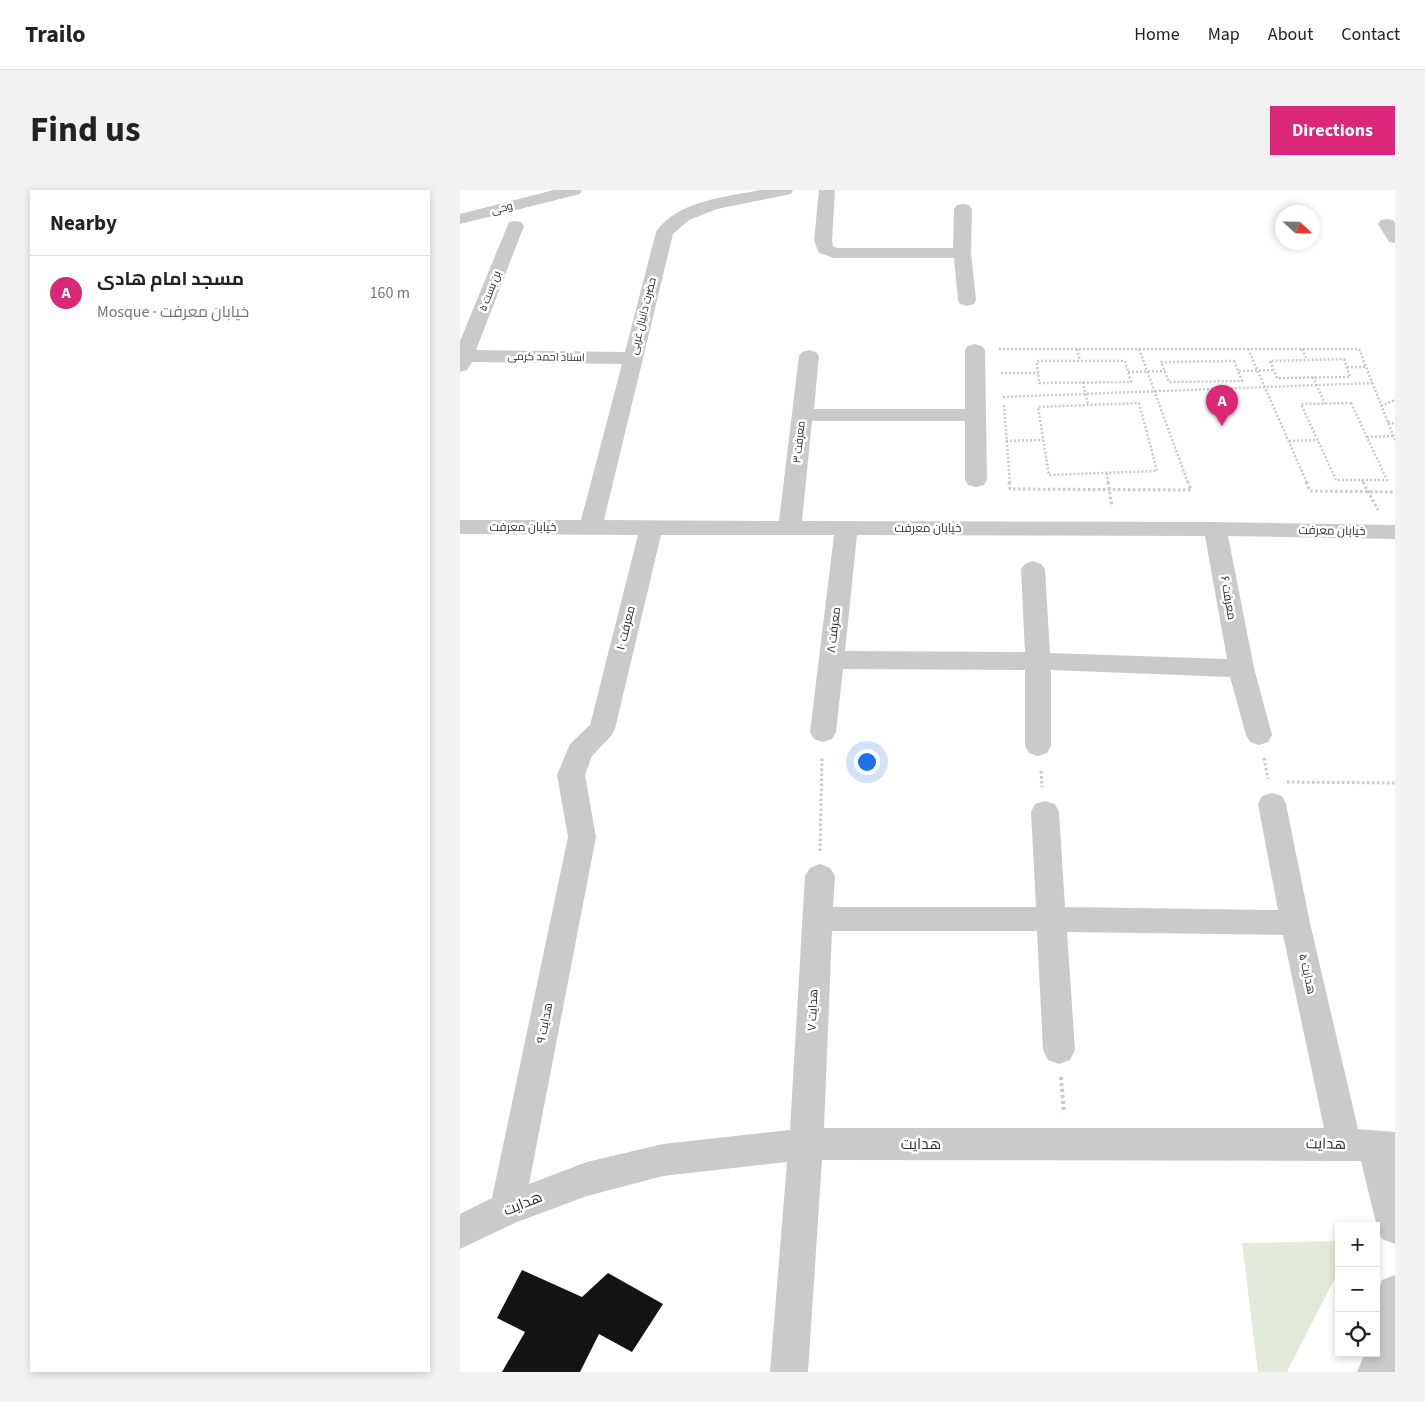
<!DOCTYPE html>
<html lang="en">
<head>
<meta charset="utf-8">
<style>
	body { margin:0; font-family:"Source Sans 3",Cairo,sans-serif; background:#f2f2f2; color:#222 }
	.controls { position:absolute; right:15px; bottom:15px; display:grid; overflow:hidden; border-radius:0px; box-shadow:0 2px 8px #0003 }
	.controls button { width:45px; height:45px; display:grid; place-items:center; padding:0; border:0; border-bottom:1px solid #e0e0e0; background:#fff; color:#222; font:25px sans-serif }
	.compass { position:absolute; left:815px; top:15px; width:45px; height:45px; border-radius:50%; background:#fff; box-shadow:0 2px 8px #0003; rotate:112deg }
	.you { position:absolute; left:406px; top:571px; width:18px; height:18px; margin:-12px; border:4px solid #fff; border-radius:50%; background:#1a73e8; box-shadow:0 0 0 8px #1a73e833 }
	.badge { display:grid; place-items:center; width:32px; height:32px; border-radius:50%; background:#db2777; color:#fff; font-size:16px; font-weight:700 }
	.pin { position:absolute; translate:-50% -41px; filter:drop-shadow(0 1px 2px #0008) }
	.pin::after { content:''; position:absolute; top:26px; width:18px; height:15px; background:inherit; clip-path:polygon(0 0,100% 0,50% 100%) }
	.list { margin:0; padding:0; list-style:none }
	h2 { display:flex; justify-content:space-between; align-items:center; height:65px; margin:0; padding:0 20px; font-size:21px }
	h2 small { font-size:16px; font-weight:400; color:#767676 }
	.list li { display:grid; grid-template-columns:32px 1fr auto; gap:15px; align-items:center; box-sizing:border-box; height:75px; padding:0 20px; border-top:1px solid #e0e0e0 }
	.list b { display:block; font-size:19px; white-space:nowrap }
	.list p { margin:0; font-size:16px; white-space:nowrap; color:#767676 }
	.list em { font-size:16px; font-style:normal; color:#767676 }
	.icon { flex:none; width:28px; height:28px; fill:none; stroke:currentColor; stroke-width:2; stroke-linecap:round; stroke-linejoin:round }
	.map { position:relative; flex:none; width:935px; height:1182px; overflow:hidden; border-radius:0px }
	header { display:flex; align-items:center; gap:30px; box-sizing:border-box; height:70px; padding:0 25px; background:#fff; border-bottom:1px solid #e0e0e0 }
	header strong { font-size:24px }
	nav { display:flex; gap:28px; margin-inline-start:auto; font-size:18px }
	.intro { display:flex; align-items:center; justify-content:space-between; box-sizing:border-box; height:120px; padding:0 30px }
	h1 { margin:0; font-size:35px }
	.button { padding:12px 22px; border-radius:0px; background:#db2777; color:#fff; font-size:18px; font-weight:700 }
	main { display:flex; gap:30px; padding:0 30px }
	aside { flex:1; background:#fff; border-radius:0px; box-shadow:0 2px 8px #0003 }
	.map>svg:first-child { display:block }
</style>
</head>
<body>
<header>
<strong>Trailo</strong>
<nav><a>Home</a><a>Map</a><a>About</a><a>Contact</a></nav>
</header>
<div class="intro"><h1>Find us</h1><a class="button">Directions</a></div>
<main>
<aside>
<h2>Nearby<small></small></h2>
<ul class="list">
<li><span class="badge">A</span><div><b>مسجد امام هادی</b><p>Mosque · خیابان معرفت</p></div><em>160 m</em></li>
</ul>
</aside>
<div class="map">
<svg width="935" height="1182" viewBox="0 0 935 1182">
	<rect width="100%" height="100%" fill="#fff"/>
	<!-- green -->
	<path fill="#e3eada" d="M879,1051V1080L827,1182H798L782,1053Z"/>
	<!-- building -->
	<path fill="#141414" d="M62,1080L122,1107L148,1083L203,1114L172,1162L139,1144L120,1182H42L65,1142L37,1128Z"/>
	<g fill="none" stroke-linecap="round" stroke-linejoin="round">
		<!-- path-far2 -->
		<g stroke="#cacaca" stroke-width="2.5" stroke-dasharray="2 2" stroke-linecap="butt">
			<path d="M539,159H899L935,250"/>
			<path d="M617,159L620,171"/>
			<path d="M679,159L728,293"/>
			<path d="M788,159L847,293"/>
			<path d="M842,159L847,170"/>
			<path d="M884,169L890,187L817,188L810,171Z"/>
			<path d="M577,171H665L671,192L579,193Z"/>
			<path d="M774,171L782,191L709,192L701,172Z"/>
			<path d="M887,177H906"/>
			<path d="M779,181L814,180"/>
			<path d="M668,182L705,181"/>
			<path d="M541,183H578"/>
			<path d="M853,187L865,214"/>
			<path d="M623,192L628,215"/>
			<path d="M543,207L913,193"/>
			<path d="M679,213L697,281L589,285L578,217Z"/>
			<path d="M891,213L927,290H876L841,214Z"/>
			<path d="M544,215L550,293"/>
			<path d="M921,216L935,210"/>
			<path d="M928,232L935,234"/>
			<path d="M907,247L933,246"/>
			<path d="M546,251L583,250"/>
			<path d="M829,251L858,250"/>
			<path d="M647,283L648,293"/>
			<path d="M902,290L904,293"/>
		</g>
		<!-- path-far1 -->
		<g stroke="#cacaca" stroke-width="3" stroke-dasharray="2.5 2.5" stroke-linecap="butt">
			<path d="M549,292L550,299L731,300L728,292"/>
			<path d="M648,292L652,317"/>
			<path d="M846,292L850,301L935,302"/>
			<path d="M903,292L918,320"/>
			<path d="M804,568L808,589"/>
			<path d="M581,581L582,597"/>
			<path d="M827,592L935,593"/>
			<path d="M360,661L362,567"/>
		</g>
		<!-- path -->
		<path stroke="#cacaca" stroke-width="4" stroke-dasharray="3 3" stroke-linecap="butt" d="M601,887L604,923"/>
		<!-- minor -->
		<g fill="#cacaca" fill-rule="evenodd">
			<path d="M94,0H122L120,4L0,34V24Z"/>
			<path d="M300,0H333L331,4L257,19L229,30L213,44L144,330L319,331L339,166L342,162L349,160L356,162L359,166L354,219H505V160L508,156L515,154L522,156L525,160L527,290L524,295L516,297L508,295L505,290V231H352L342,331L755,332L935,335V349L768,346L794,478L812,545L808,552L799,555L790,552L786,545L770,487L591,480V556L587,563L578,566L569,563L565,556V480L383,479L376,542L372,549L363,552L354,549L350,542L374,345H201L155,539L151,546L132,566L125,585L136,647L69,994L127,972L203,954L330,940L345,686L350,678L360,674L370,678L375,686L373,717H576L571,622L575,614L585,611L595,614L599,622L605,717L818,720L798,614L802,606L812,603L822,606L826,614L850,733L898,939L935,942V1054L922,1049L917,1037L901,971L362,970L348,1182H310L327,972L203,986L127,1006L57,1032L0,1059V1024L32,1008L108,647L97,585L110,554L130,535L178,345L0,344V330H121L162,174L12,172L7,180L0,182V151L49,32L55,31L61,32L64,36L16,160L165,162L196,42C218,10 266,7 300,0ZM397,345L745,346L767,469L590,463L585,379L581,374L573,371L565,374L561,379L565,462L385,461ZM372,741H577L583,860L588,870L599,874L610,870L615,860L607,742L823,745L864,938H364Z"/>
			<path d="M359,0H375L372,51L373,56L377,58H493L494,19L497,15L503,14L509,15L512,19L511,63L516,110L514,114L507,116L500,114L498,110L494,68H374L359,63L354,51Z"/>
			<path d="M927,29L933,30L935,33V53L929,52L918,34L921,30Z"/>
			<path d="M935,1085V1182H897L905,1163H916V1105L922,1090Z"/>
		</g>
	</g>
	<g text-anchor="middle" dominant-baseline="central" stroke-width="5" stroke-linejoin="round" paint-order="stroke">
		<!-- far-street labels -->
		<g font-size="11" fill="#2d2d2d" stroke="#fff">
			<text transform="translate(42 18) rotate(-14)">وحی</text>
			<text transform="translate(30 101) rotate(-69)">بن بست ۵</text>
			<text transform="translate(183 126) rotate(-76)">حضرت دانیال غربی</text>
			<text transform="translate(86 167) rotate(1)">استاد احمد کرمی</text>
			<text transform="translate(339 252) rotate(-84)">معرفت ۳</text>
		</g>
		<!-- street labels -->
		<g font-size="12" fill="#2d2d2d" stroke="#fff">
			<text x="63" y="337">خیابان معرفت</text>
			<text x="468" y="338">خیابان معرفت</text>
			<text transform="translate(872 341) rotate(1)">خیابان معرفت</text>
			<text transform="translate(768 408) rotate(80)">معرفت ۶</text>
			<text transform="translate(166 438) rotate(-76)">معرفت ۱۰</text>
			<text transform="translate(374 440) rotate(-83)">معرفت ۸</text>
			<text transform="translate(847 784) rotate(77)">هدایت ۵</text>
			<text transform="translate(353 820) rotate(-87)">هدایت ۷</text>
			<text transform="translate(85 833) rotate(-79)">هدایت ۹</text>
		</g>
		<!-- near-street labels -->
		<g font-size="15" fill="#2d2d2d" stroke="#fff">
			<text x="461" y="954">هدایت</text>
			<text transform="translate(866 954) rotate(1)">هدایت</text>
			<text transform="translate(63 1014) rotate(-22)">هدایت</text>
		</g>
	</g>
</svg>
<div class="controls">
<button>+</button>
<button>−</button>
<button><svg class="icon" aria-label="locate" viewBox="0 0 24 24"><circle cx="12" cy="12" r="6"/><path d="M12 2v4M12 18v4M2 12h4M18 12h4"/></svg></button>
</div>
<svg class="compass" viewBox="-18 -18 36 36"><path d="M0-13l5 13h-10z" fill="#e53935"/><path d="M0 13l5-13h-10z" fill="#767676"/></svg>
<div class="you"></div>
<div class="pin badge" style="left:762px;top:236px">A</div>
</div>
</main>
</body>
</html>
